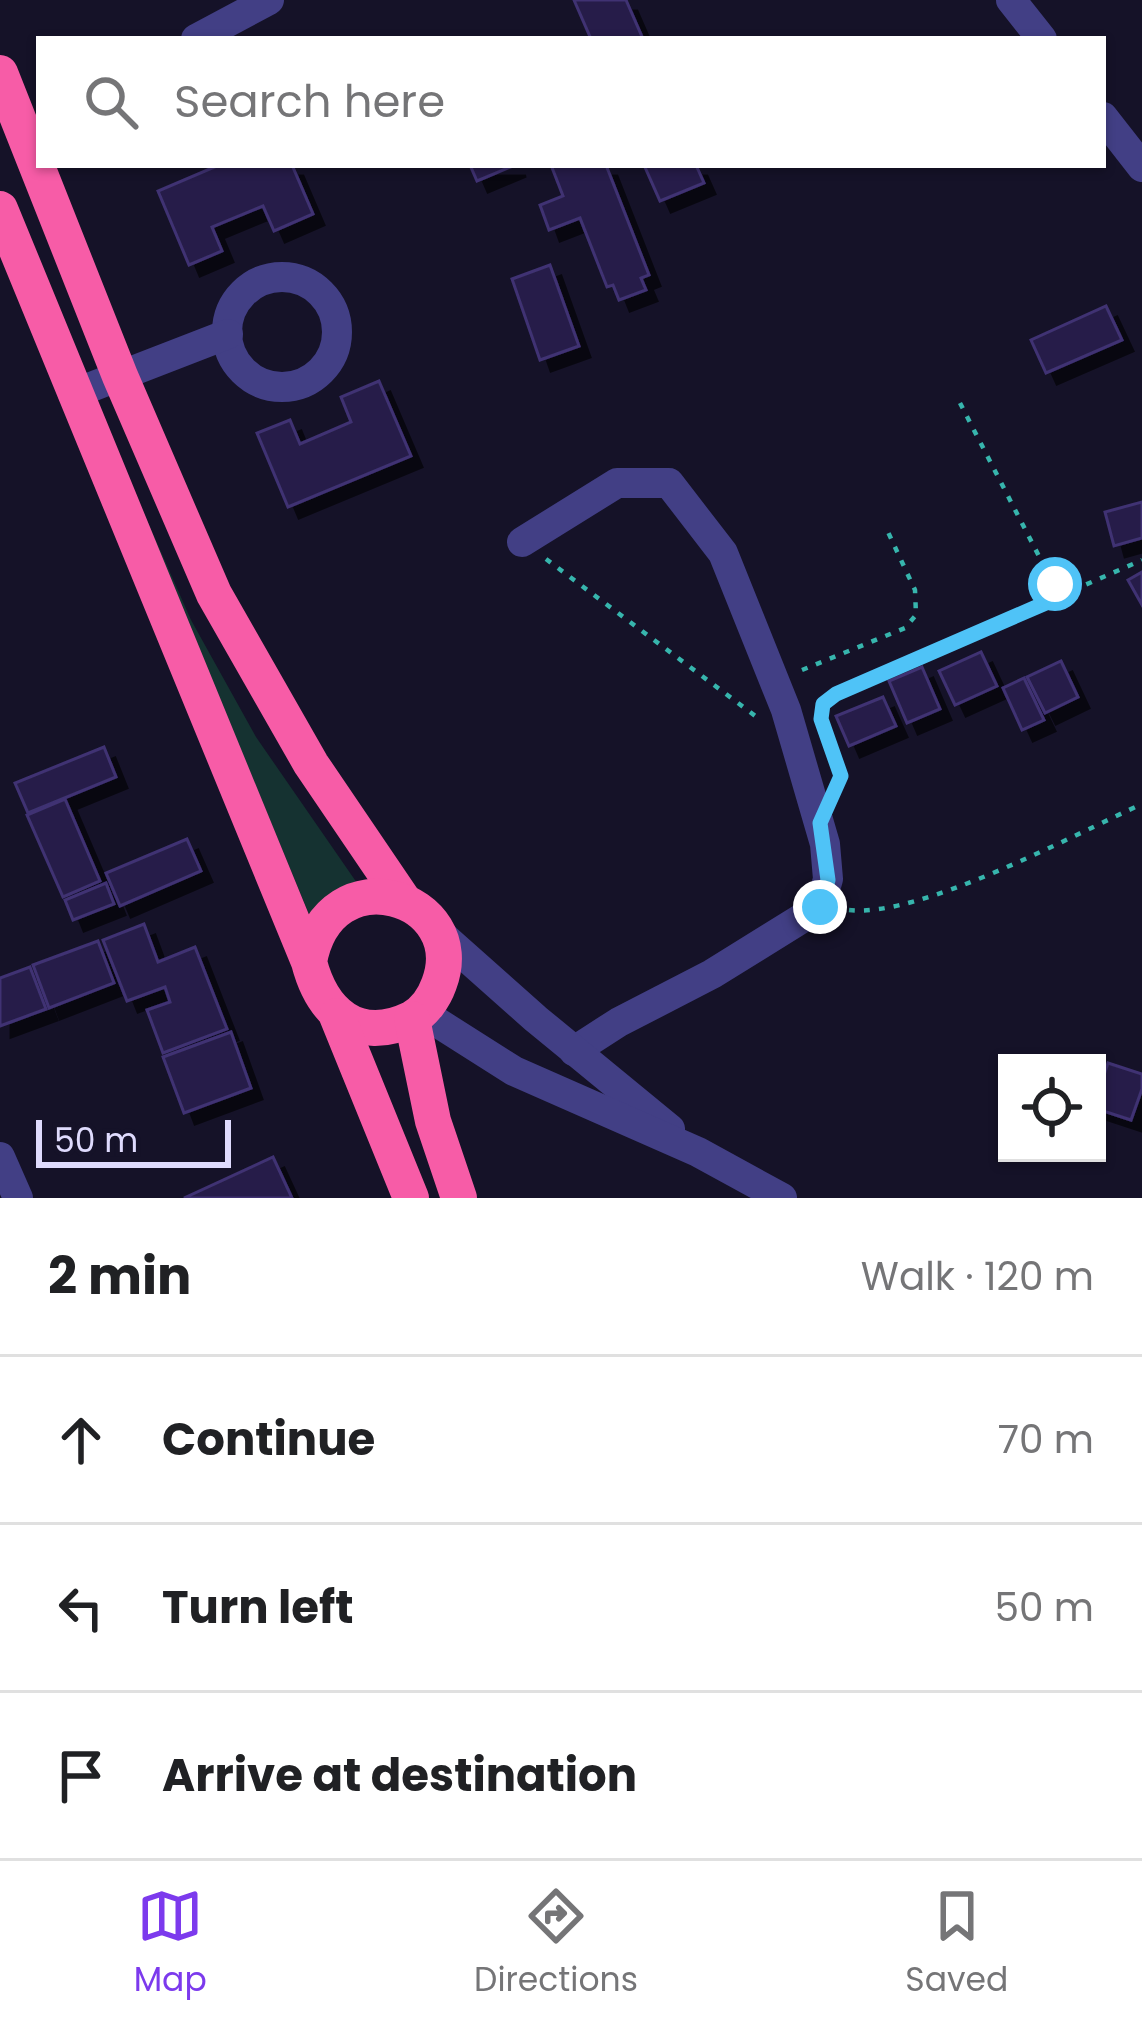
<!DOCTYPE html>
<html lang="en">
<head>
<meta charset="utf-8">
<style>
	body { margin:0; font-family:Poppins,sans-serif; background:#f2f2f2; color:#202124 }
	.controls { position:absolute; right:36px; bottom:36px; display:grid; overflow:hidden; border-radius:0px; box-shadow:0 3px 9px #0004 }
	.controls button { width:108px; height:108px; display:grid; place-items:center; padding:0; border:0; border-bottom:3px solid #e0e0e0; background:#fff; color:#202124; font:60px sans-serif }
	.scale { position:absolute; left:36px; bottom:30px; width:195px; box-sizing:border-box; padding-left:12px; border:6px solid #dfdbfd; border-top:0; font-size:33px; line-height:42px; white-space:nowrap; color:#dfdbfd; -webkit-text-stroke:9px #151228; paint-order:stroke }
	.stop { position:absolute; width:36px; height:36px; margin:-27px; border:9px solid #4fc3f7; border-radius:50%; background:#fff }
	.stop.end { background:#4fc3f7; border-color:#fff; box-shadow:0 3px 12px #0008 }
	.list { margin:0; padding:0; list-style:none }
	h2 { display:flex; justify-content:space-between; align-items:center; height:156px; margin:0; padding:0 48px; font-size:51px }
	h2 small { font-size:39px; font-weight:400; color:#757577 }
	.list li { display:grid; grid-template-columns:78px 1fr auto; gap:36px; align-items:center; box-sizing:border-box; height:168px; padding:0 48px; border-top:3px solid #e0e0e0 }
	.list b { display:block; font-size:45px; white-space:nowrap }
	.list em { font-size:39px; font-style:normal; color:#757577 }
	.icon { flex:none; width:66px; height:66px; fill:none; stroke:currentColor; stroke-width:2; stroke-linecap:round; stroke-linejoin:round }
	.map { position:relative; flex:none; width:1142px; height:1198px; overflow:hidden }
	.search { position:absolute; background:#fff; box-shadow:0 3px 9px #0004; left:36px; right:36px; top:36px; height:132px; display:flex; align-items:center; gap:30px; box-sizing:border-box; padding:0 42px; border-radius:0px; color:#757577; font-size:45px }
	.sheet { height:660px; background:#fff }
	nav { display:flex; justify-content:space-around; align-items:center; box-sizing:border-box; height:168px; border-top:3px solid #e0e0e0; background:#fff; font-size:33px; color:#757577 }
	nav a { display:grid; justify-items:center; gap:6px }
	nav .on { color:#7c3aed }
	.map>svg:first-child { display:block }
</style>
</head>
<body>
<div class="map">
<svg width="1142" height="1198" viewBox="0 0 1142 1198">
	<defs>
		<filter id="shadow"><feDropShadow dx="11" dy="11" stdDeviation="0" flood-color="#0009"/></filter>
	</defs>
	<rect width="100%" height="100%" fill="#151228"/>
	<!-- green -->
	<path fill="#153231" d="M113,443L191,620L256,737L357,883L323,900L309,914Z"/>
	<!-- building -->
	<g fill="#271f48" stroke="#3f3273" stroke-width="3" filter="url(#shadow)">
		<path d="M574,0H626L643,39H591Z"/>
		<path d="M219,165H292L313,214L274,231L263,206L212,227L222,251L189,265L158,191Z"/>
		<path d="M470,165H515L477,181Z"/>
		<path d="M551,165H606L649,275L641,278L646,290L619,300L613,285L607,287L580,218L549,230L540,205L563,196Z"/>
		<path d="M644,165H696L704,183L660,201Z"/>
		<path d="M550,265L579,346L540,360L512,279Z"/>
		<path d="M1106,306L1122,340L1046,373L1031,340Z"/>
		<path d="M379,381L411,456L288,507L257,433L290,420L300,444L351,422L341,397Z"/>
		<path d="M1142,502V538L1114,546L1105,512Z"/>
		<path d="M1142,572V605L1128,580Z"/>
		<path d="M981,652L997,686L955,705L939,671Z"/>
		<path d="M1061,661L1078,697L1045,713L1027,677Z"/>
		<path d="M922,667L940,709L907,723L889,681Z"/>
		<path d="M1024,678L1044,720L1022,730L1003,688Z"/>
		<path d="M883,697L896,726L849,746L836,716Z"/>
		<path d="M104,747L116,777L28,813L15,783Z"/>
		<path d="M65,799L100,881L63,897L27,815Z"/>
		<path d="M187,839L201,871L120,906L106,873Z"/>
		<path d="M106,883L114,904L73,920L65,900Z"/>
		<path d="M144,924L158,962L195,947L227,1029L163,1053L147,1010L170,1002L165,987L127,1001L103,940Z"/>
		<path d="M98,941L114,983L49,1008L33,965Z"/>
		<path d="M30,967L46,1009L0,1026V978Z"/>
		<path d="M231,1032L251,1088L184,1113L163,1057Z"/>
		<path d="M1108,1063L1142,1074V1089L1131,1120L1097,1109V1096Z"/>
		<path d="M273,1157L292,1198H184Z"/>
	</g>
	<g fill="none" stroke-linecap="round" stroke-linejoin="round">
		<!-- path -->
		<g stroke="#37b5ad" stroke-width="4.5" stroke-dasharray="6 9" stroke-linecap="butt">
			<path d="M960,403L1059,595"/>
			<path d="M546,559L758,718"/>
			<path d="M802,670L905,628L916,615L915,590L888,532"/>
			<path d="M837,785L841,775L821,719L823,704L836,694L1142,560"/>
			<path d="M849,910C920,918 1073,835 1142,804"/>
		</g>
		<!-- minor -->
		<g stroke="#423f85" stroke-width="30">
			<path d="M1011,0L1042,39"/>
			<path d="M196,39L269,0"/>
			<path d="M1103,117L1142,167"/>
			<circle cx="282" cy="332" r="55"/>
			<path d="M73,394L228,334"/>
			<path d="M522,542L617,483H669L723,553L786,710L825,844L828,879L820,907L712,974L619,1022L574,1051"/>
			<path d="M437,931L536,1019L670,1129"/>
			<path d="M421,1012L514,1071L698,1152L782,1198"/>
			<path d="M0,1157L18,1198"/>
		</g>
		<!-- highway -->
		<g stroke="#f75ca7" stroke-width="36">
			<path d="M0,73L120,376L214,594L311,764L404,901"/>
			<path d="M0,209L309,962C322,1012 357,1045 411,1019C424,1012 434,998 439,984C472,897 329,851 309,962"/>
			<path d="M337,1016L411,1198"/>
			<path d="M412,1019L433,1121L459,1198"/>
		</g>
	</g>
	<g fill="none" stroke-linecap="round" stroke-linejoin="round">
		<!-- route -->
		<path stroke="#4fc3f7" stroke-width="15" d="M820,907L828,880L820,823L841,776L821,719L823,704L836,694L1048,602L1059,595L1055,584"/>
	</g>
</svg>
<div class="controls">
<button><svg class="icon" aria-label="locate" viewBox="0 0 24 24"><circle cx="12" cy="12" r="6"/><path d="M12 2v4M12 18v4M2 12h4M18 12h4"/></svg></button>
</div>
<div class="scale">50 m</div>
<div class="stop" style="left:1055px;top:584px"></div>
<div class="stop end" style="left:820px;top:907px"></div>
<div class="search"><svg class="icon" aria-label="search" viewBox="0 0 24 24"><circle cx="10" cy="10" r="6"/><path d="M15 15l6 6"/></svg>Search here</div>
</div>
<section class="sheet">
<h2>2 min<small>Walk · 120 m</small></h2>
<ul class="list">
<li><svg class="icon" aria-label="ahead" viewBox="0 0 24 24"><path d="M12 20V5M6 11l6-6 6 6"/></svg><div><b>Continue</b></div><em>70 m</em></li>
<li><svg class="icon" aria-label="left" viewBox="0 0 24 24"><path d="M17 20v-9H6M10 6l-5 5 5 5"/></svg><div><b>Turn left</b></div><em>50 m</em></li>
<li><svg class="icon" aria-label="arrive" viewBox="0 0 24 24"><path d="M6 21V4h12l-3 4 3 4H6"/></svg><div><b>Arrive at destination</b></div></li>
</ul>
</section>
<nav>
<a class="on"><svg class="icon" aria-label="map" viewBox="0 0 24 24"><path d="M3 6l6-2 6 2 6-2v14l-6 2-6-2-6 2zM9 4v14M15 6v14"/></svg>Map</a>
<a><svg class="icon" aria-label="directions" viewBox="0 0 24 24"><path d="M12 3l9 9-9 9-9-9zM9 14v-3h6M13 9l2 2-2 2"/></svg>Directions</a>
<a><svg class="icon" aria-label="saved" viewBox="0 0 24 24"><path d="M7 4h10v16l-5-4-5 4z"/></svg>Saved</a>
</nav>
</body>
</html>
